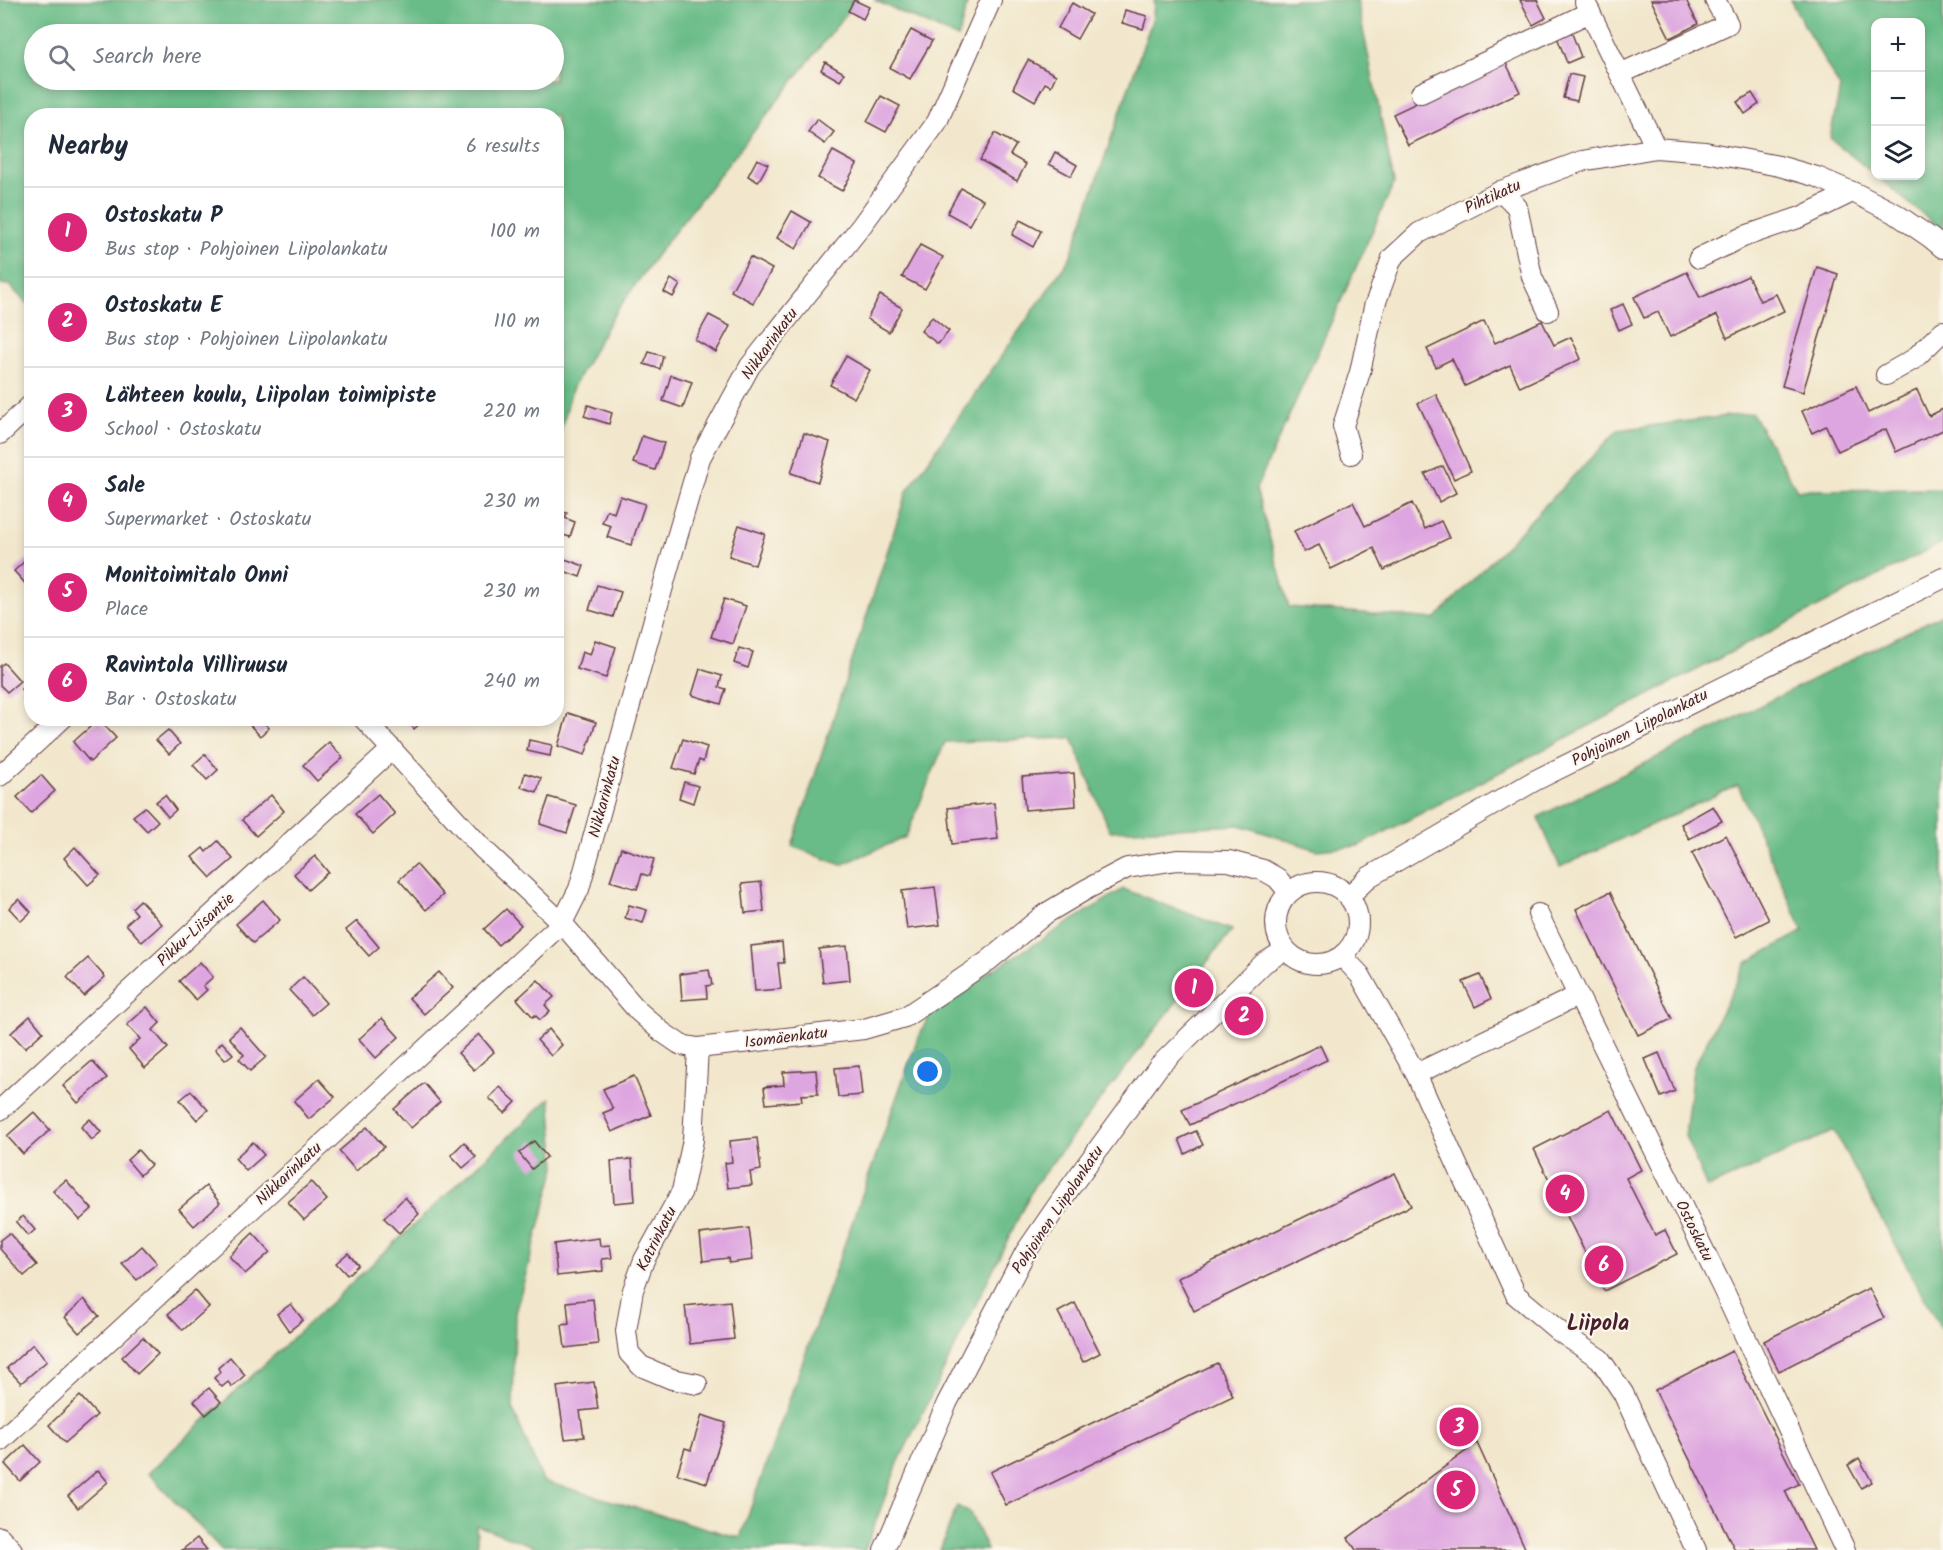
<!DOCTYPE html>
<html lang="en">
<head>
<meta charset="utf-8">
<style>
	body { margin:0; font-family:Kalam,sans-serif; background:#f2f2f3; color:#1f2937 }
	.controls { position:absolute; right:18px; top:18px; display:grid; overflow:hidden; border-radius:12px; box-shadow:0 3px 9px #0003 }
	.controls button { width:54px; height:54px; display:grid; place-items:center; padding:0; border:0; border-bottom:2px solid #e0e1e3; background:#fff; color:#1f2937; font:30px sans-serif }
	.you { position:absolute; left:928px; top:1072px; width:21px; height:21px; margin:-15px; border:4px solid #fff; border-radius:50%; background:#1a73e8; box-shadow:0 0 0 9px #1a73e833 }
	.badge { display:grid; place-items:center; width:39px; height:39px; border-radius:50%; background:#db2777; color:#fff; font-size:20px; font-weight:700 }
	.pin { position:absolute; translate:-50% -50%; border:3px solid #fff; box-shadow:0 2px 6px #0006 }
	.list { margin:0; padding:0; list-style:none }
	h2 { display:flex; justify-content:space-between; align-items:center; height:78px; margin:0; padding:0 24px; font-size:26px }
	h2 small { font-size:20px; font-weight:400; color:#747a83 }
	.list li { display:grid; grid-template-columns:39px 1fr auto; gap:18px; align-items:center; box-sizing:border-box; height:90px; padding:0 24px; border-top:2px solid #e0e1e3 }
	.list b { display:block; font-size:22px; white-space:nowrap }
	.list p { margin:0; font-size:20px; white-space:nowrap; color:#747a83 }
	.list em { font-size:20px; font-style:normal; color:#747a83 }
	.icon { flex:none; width:33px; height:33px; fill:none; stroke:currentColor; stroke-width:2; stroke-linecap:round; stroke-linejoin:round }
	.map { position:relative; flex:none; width:1943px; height:1550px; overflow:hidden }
	.search { position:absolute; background:#fff; box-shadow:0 3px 9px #0003; left:24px; top:24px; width:540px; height:66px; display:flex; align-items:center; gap:15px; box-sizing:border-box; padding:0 21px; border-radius:33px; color:#747a83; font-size:22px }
	.panel { position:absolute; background:#fff; box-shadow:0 3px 9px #0003; left:24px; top:108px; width:540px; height:618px; border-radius:24px }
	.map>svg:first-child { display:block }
</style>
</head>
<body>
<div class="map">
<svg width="1943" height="1550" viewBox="0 0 1943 1550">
	<rect width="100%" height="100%" fill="#fbf7ec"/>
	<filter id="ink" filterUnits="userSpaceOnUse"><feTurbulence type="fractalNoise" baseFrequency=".0167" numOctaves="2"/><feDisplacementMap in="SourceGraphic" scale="12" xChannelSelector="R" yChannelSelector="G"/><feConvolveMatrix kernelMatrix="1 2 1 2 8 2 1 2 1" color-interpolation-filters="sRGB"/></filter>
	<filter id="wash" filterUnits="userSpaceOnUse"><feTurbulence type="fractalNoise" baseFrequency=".008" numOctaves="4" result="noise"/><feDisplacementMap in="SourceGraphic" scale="24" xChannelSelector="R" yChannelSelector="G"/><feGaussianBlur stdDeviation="1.35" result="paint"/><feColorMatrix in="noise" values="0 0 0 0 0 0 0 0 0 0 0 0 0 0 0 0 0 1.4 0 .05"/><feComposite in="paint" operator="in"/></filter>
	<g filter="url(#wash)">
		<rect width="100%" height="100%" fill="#f2e7cc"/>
		<!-- forest -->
		<g fill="#69bc87" stroke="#5a6e59" stroke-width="1.5" fill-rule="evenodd">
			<path d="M0,0H857L658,253L611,319L572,389L557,445L556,116H32L31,308L9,285L0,284ZM34,34H554V80H34Z"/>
			<path d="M874,0H968L958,38Z"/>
			<path d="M1154,0H1357L1394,183L1256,489L1289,607L1435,619L1618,430L1752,413L1797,490L1943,489V542L1358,846L1317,850L1240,825L1110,831L1072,738L945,742L906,837L841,865L792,846L907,491L1070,258L1153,17Z"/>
			<path d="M1790,0H1943V231L1830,138L1840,88ZM1876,22H1920V176H1876Z"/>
			<path d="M1943,614V1333L1834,1131L1707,1188L1685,1136L1693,1069L1746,963L1803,931L1738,785L1560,867L1538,817Z"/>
			<path d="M1123,889L1232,930L1034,1186L898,1463L865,1550H544L476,1525L478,1550H222L148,1473L550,1098L556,1167L515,1313L513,1410L543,1481L740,1538L916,1043L933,1007Z"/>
			<path d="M957,1506L970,1513L987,1550H940Z"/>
		</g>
		<g id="blocks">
			<!-- building -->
			<g fill="#dea6e0">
				<path d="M854,0L869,7L863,19L848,11Z"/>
				<path d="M1520,0H1537L1546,18L1533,25Z"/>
				<path d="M1651,0H1686L1698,24L1670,38Z"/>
				<path d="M1072,3L1091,14L1077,39L1058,28Z"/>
				<path d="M1125,10L1147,16L1143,29L1122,23Z"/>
				<path d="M911,30L932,41L910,79L890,68Z"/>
				<path d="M1571,31L1581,57L1567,63L1557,37Z"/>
				<path d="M1028,60L1056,75L1051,86L1045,83L1035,101L1013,88Z"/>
				<path d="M1505,61L1520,92L1408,145L1393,114Z"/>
				<path d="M825,62L844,73L840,81L821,70Z"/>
				<path d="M1569,74L1583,77L1577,101L1563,98Z"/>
				<path d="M1752,93L1759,104L1745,114L1737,102Z"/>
				<path d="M881,96L900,106L886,132L867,122Z"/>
				<path d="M817,119L834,132L825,144L808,132Z"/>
				<path d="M995,133L1016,145L1010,155L1026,164L1017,181L980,160Z"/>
				<path d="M833,151L857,164L842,191L818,178Z"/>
				<path d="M1055,152L1077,165L1071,176L1049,164Z"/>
				<path d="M757,159L768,164L758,182L748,176Z"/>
				<path d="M961,188L983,200L969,225L947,213Z"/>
				<path d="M792,211L811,222L796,249L777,238Z"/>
				<path d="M1020,220L1041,231L1033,247L1012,235Z"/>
				<path d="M920,245L943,257L925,289L902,277Z"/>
				<path d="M750,257L772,269L753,303L731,291Z"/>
				<path d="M1817,267L1838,274L1803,392L1782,386Z"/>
				<path d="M1687,272L1700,298L1748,276L1760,301L1776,294L1784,311L1727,338L1717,315L1670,337L1658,312L1644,318L1634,297Z"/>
				<path d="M671,279L680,285L673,297L664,292Z"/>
				<path d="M880,295L902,308L889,332L867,319Z"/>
				<path d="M1623,304L1632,324L1619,330L1610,310Z"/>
				<path d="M709,315L730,326L716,352L695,340Z"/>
				<path d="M932,317L949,331L938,344L921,331Z"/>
				<path d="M1484,321L1495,343L1542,321L1554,345L1571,337L1581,359L1520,387L1510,365L1465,386L1452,359L1436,367L1427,349Z"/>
				<path d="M649,352L663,356L660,369L644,364Z"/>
				<path d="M846,356L870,370L854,398L830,385Z"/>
				<path d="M671,375L692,382L683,408L663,401Z"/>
				<path d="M1856,386L1868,413L1917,390L1929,416L1943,409V430L1896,452L1886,429L1838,451L1826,426L1812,433L1802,411Z"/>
				<path d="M1436,394L1471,471L1454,479L1418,403Z"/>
				<path d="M588,405L612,413L609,424L584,416Z"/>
				<path d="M804,433L830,442L818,482L791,473Z"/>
				<path d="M642,436L664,443L655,470L633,463Z"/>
				<path d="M1443,466L1456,493L1439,502L1425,474Z"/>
				<path d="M620,496L645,504L631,545L607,537L611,526L602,523L607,510L614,513Z"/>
				<path d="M1353,502L1365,526L1412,503L1425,529L1441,521L1449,538L1384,570L1374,548L1331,569L1319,545L1304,552L1294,531Z"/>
				<path d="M556,510L567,513L565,518L575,522L570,537L556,533Z"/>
				<path d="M739,525L765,534L755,565L729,556Z"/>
				<path d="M27,559L32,565V591L14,571Z"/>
				<path d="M565,559L584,566L580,577L561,570Z"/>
				<path d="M597,585L621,592L613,617L589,610Z"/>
				<path d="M724,599L746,606L733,644L711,637Z"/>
				<path d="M595,640L616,647L606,678L577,669L582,652L590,655Z"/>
				<path d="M739,648L753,652L748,668L734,663Z"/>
				<path d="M4,663L20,681L7,692L0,685V666Z"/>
				<path d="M700,669L722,676L719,687L726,689L721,704L692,695Z"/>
				<path d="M32,680V701L21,689Z"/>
				<path d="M568,713L596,722L585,755L558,746Z"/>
				<path d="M253,718H260L269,728L260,736L248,723Z"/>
				<path d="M405,718H426L414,729Z"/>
				<path d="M99,719L116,738L90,762L73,742Z"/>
				<path d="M168,730L180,744L169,754L156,740Z"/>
				<path d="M683,739L707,747L703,762L699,760L694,774L673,768Z"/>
				<path d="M529,740L552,745L550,756L527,751Z"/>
				<path d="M329,742L343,758L317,781L303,765Z"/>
				<path d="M205,754L218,770L207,780L193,765Z"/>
				<path d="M525,773L541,778L537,792L521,787Z"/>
				<path d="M1074,773L1076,806L1025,810L1022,777Z"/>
				<path d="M41,775L55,791L31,813L17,797Z"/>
				<path d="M684,782L698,786L693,803L679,798Z"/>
				<path d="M378,794L395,814L373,834L355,814Z"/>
				<path d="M165,795L176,810L168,817L156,802Z"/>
				<path d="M271,795L284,811L256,836L242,820Z"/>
				<path d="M549,797L576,805L567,833L540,824Z"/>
				<path d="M994,803L998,839L952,844L948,808Z"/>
				<path d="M1713,806L1722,821L1689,839L1681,824Z"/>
				<path d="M145,807L158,821L147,831L133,816Z"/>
				<path d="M1726,835L1769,920L1736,937L1692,853Z"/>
				<path d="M218,841L233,859L211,878L192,857L203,848L206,852Z"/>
				<path d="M75,847L100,875L88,885L64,858Z"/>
				<path d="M621,848L654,859L649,876L642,874L637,889L610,881Z"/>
				<path d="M315,856L328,872L308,890L294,874Z"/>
				<path d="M416,864L443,895L426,910L399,880Z"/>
				<path d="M761,882L764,911L745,913L742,884Z"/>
				<path d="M935,887L940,925L907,929L902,891Z"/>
				<path d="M1610,892L1672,1019L1638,1035L1576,909Z"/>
				<path d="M19,899L31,912L21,921L9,908Z"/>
				<path d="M140,900L162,924L142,942L126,924L137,914L132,908Z"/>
				<path d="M263,900L280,920L253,943L236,924Z"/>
				<path d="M629,905L647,910L643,923L625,918Z"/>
				<path d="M506,909L521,925L498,945L484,929Z"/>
				<path d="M357,921L379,947L369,956L346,930Z"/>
				<path d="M782,942L784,963H778L781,989L755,991L751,946Z"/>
				<path d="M847,946L850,980L823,983L819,949Z"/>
				<path d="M88,958L105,977L84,996L67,977Z"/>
				<path d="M200,962L213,977L203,986L207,990L196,1000L179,981Z"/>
				<path d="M709,970L712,985L706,986L707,998L682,1000L680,974Z"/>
				<path d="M439,972L453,988L424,1014L409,998Z"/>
				<path d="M1480,975L1491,999L1475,1007L1463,982Z"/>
				<path d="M303,977L326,1003L312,1015L289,990Z"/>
				<path d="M538,980L554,997L545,1005L550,1011L540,1020L535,1015L533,1017L517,999Z"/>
				<path d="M147,1007L160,1023L153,1030L168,1048L145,1068L129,1049L140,1039L127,1025Z"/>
				<path d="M30,1016L43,1032L25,1048L11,1033Z"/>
				<path d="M382,1018L399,1037L376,1058L359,1039Z"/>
				<path d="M240,1027L266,1057L250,1071L239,1059L244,1055L229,1037Z"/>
				<path d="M549,1029L562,1045L551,1056L537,1040Z"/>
				<path d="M479,1034L494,1052L474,1070L458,1053Z"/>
				<path d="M222,1042L233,1054L225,1060L215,1049Z"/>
				<path d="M1320,1045L1327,1060L1190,1125L1182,1110Z"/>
				<path d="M1659,1053L1675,1091L1661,1097L1645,1059Z"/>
				<path d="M92,1061L107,1078L78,1103L63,1086Z"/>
				<path d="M859,1066L862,1095L838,1097L835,1068Z"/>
				<path d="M816,1070L818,1094L801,1095L802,1101L766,1104L764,1087L784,1085L783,1072Z"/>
				<path d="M634,1076L651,1115L612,1132L603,1113L613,1109L603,1089Z"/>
				<path d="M319,1079L335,1097L309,1119L294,1101Z"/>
				<path d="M424,1083L440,1102L411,1128L394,1109Z"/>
				<path d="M500,1087L516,1102L505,1113L489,1098Z"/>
				<path d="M191,1091L208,1110L197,1120L180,1100Z"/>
				<path d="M1611,1110L1641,1170L1626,1178L1655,1235L1665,1230L1677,1254L1604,1291L1534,1149Z"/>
				<path d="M34,1112L50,1130L23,1154L7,1136Z"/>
				<path d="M90,1119L101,1132L92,1140L81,1127Z"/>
				<path d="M367,1127L384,1147L356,1171L339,1151Z"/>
				<path d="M1196,1131L1203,1145L1185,1154L1179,1139Z"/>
				<path d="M757,1138L761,1170L750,1172L752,1185L728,1188L725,1163L732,1162L730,1141Z"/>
				<path d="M534,1141L547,1157L532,1169L519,1153Z"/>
				<path d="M253,1142L264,1155L246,1171L235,1158Z"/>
				<path d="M464,1142L476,1157L463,1168L451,1155Z"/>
				<path d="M138,1150L151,1165L140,1175L127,1160Z"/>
				<path d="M632,1159L635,1201L614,1203L611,1161Z"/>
				<path d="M1395,1173L1411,1206L1194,1311L1178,1278Z"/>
				<path d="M66,1180L92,1209L80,1220L53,1191Z"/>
				<path d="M311,1182L327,1200L304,1220L288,1202Z"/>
				<path d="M206,1186L220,1203L194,1226L179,1209Z"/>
				<path d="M405,1197L419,1214L399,1233L384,1218Z"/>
				<path d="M23,1216L35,1230L28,1236L16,1222Z"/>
				<path d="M749,1228L753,1260L729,1263L728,1258L703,1261L700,1234Z"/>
				<path d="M9,1233L37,1265L24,1276L0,1249V1240Z"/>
				<path d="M253,1233L270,1252L245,1274L229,1256Z"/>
				<path d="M599,1238L600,1246L610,1245L612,1258L602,1259L603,1271L557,1276L554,1244Z"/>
				<path d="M142,1246L157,1263L137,1280L122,1264Z"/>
				<path d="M348,1253L358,1265L347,1275L336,1263Z"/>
				<path d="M1869,1288L1884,1318L1779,1371L1764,1341Z"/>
				<path d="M195,1290L209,1307L183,1330L168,1314Z"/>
				<path d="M84,1299L99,1316L79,1333L65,1317Z"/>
				<path d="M593,1299L598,1344L565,1348L562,1325L569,1324L567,1302Z"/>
				<path d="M730,1301L734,1339L690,1344L685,1306Z"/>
				<path d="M1075,1303L1100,1353L1083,1362L1058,1312Z"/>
				<path d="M291,1304L303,1320L289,1331L277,1314Z"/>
				<path d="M143,1337L158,1354L137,1374L122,1357Z"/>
				<path d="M33,1344L47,1361L21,1383L7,1368Z"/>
				<path d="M1732,1351L1799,1484L1785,1491L1814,1550H1735L1655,1390Z"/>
				<path d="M230,1357L245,1375L232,1387L228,1382L222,1387L214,1378L220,1372L218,1368Z"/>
				<path d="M1217,1363L1233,1396L1006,1505L990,1472Z"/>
				<path d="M594,1382L598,1409L580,1411L584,1437L565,1439L557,1387Z"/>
				<path d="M209,1388L221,1402L206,1415L194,1401Z"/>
				<path d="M80,1396L97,1415L65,1443L49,1425Z"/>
				<path d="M702,1415L726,1423L707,1483L677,1474L685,1448L691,1450Z"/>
				<path d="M1477,1443L1526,1550H1356L1348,1538Z"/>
				<path d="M25,1445L40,1462L20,1481L5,1464Z"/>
				<path d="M1859,1458L1872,1482L1861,1488L1848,1465Z"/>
				<path d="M98,1470L108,1482L78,1508L68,1496Z"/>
				<path d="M197,1538L207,1550H182Z"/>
			</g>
		</g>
	</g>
	<g filter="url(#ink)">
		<use href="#blocks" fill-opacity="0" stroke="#633d43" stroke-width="1.5"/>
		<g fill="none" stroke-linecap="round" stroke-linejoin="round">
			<!-- minor casing -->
			<g stroke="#633d43" stroke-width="22">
				<g id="minor">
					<path d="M1585,2L1656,148"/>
					<path d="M1620,74L1728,24L1715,0"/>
					<path d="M1421,93L1590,12"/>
					<path d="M1501,191L1517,207L1532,277L1548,311"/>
					<path d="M1699,258L1745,236L1801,217L1852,192"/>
					<path d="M1886,375L1914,359L1943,331"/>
					<path d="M0,434L32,404"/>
					<path d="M1351,454L1343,426L1360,372L1374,307L1392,258L1419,233L1501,191L1582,161L1656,148L1705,152L1779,166L1817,177L1857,194L1896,214L1931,238L1943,248"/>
					<path d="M363,718L483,849L562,923L638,1011L662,1032L681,1045L698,1048L864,1029L905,1017L988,961L1045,914L1087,889L1127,868L1177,860L1229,861L1263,870L1277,878L1289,892"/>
					<path d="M0,776L63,718"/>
					<circle cx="1317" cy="923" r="41"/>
					<path d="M1349,896L1369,877L1534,781L1943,578"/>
					<path d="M1538,914L1723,1289L1845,1550"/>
					<path d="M1342,956L1360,975L1416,1074L1516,1295L1560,1332L1600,1359L1623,1393L1696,1550"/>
					<path d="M1416,1074L1577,996"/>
					<path d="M0,1110L392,749"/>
					<path d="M697,1384L672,1379L641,1366L629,1353L626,1331L633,1290L644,1260L682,1191L693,1140L698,1048"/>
					<path d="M0,1441L562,923L579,889L667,572L700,458L750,366L862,225L937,122L991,0"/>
					<path d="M0,1537L12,1550"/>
					<path d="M884,1550L947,1403L1025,1253L1069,1189L1159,1066L1264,963L1285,950"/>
				</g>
			</g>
			<!-- minor -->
			<use href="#minor" stroke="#fff" stroke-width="20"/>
		</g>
	</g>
	<g text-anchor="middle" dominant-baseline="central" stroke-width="4.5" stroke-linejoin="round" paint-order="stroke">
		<!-- street labels -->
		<g font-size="16" fill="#4a1f2b" stroke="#fbf7ec">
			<text transform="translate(1493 197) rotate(-25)">Pihtikatu</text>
			<text transform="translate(770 344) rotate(-54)">Nikkarinkatu</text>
			<text transform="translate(1640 728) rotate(-27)">Pohjoinen Liipolankatu</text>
			<text transform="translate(605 797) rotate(-75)">Nikkarinkatu</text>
			<text transform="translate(196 930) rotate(-43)">Pikku-Liisantie</text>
			<text transform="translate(786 1038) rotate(-7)">Isomäenkatu</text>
			<text transform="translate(289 1174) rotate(-43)">Nikkarinkatu</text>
			<text transform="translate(1058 1210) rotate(-56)">Pohjoinen Liipolankatu</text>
			<text transform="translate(1694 1231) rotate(64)">Ostoskatu</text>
			<text transform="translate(657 1239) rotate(-63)">Katrinkatu</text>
		</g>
		<!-- district labels -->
		<g font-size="22" font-weight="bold" fill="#4a1f2b" stroke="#fbf7ec">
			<text x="1598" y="1324">Liipola</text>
		</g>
	</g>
</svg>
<div class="controls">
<button>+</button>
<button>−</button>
<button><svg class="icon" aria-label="layers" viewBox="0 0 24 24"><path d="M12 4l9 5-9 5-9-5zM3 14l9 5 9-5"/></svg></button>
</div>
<div class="you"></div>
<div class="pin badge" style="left:1194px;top:988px">1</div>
<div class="pin badge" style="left:1244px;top:1016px">2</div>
<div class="pin badge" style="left:1459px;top:1427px">3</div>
<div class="pin badge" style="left:1565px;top:1194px">4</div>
<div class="pin badge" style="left:1456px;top:1490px">5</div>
<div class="pin badge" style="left:1604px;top:1265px">6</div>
<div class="search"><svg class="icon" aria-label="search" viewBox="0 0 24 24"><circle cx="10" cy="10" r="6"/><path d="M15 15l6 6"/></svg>Search here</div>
<section class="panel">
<h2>Nearby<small>6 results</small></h2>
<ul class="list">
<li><span class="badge">1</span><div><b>Ostoskatu P</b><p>Bus stop · Pohjoinen Liipolankatu</p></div><em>100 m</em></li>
<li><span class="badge">2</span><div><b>Ostoskatu E</b><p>Bus stop · Pohjoinen Liipolankatu</p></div><em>110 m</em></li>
<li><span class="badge">3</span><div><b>Lähteen koulu, Liipolan toimipiste</b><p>School · Ostoskatu</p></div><em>220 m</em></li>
<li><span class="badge">4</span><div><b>Sale</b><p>Supermarket · Ostoskatu</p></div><em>230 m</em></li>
<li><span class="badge">5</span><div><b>Monitoimitalo Onni</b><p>Place</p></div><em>230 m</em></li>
<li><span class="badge">6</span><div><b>Ravintola Villiruusu</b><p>Bar · Ostoskatu</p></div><em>240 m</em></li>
</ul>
</section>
</div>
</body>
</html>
